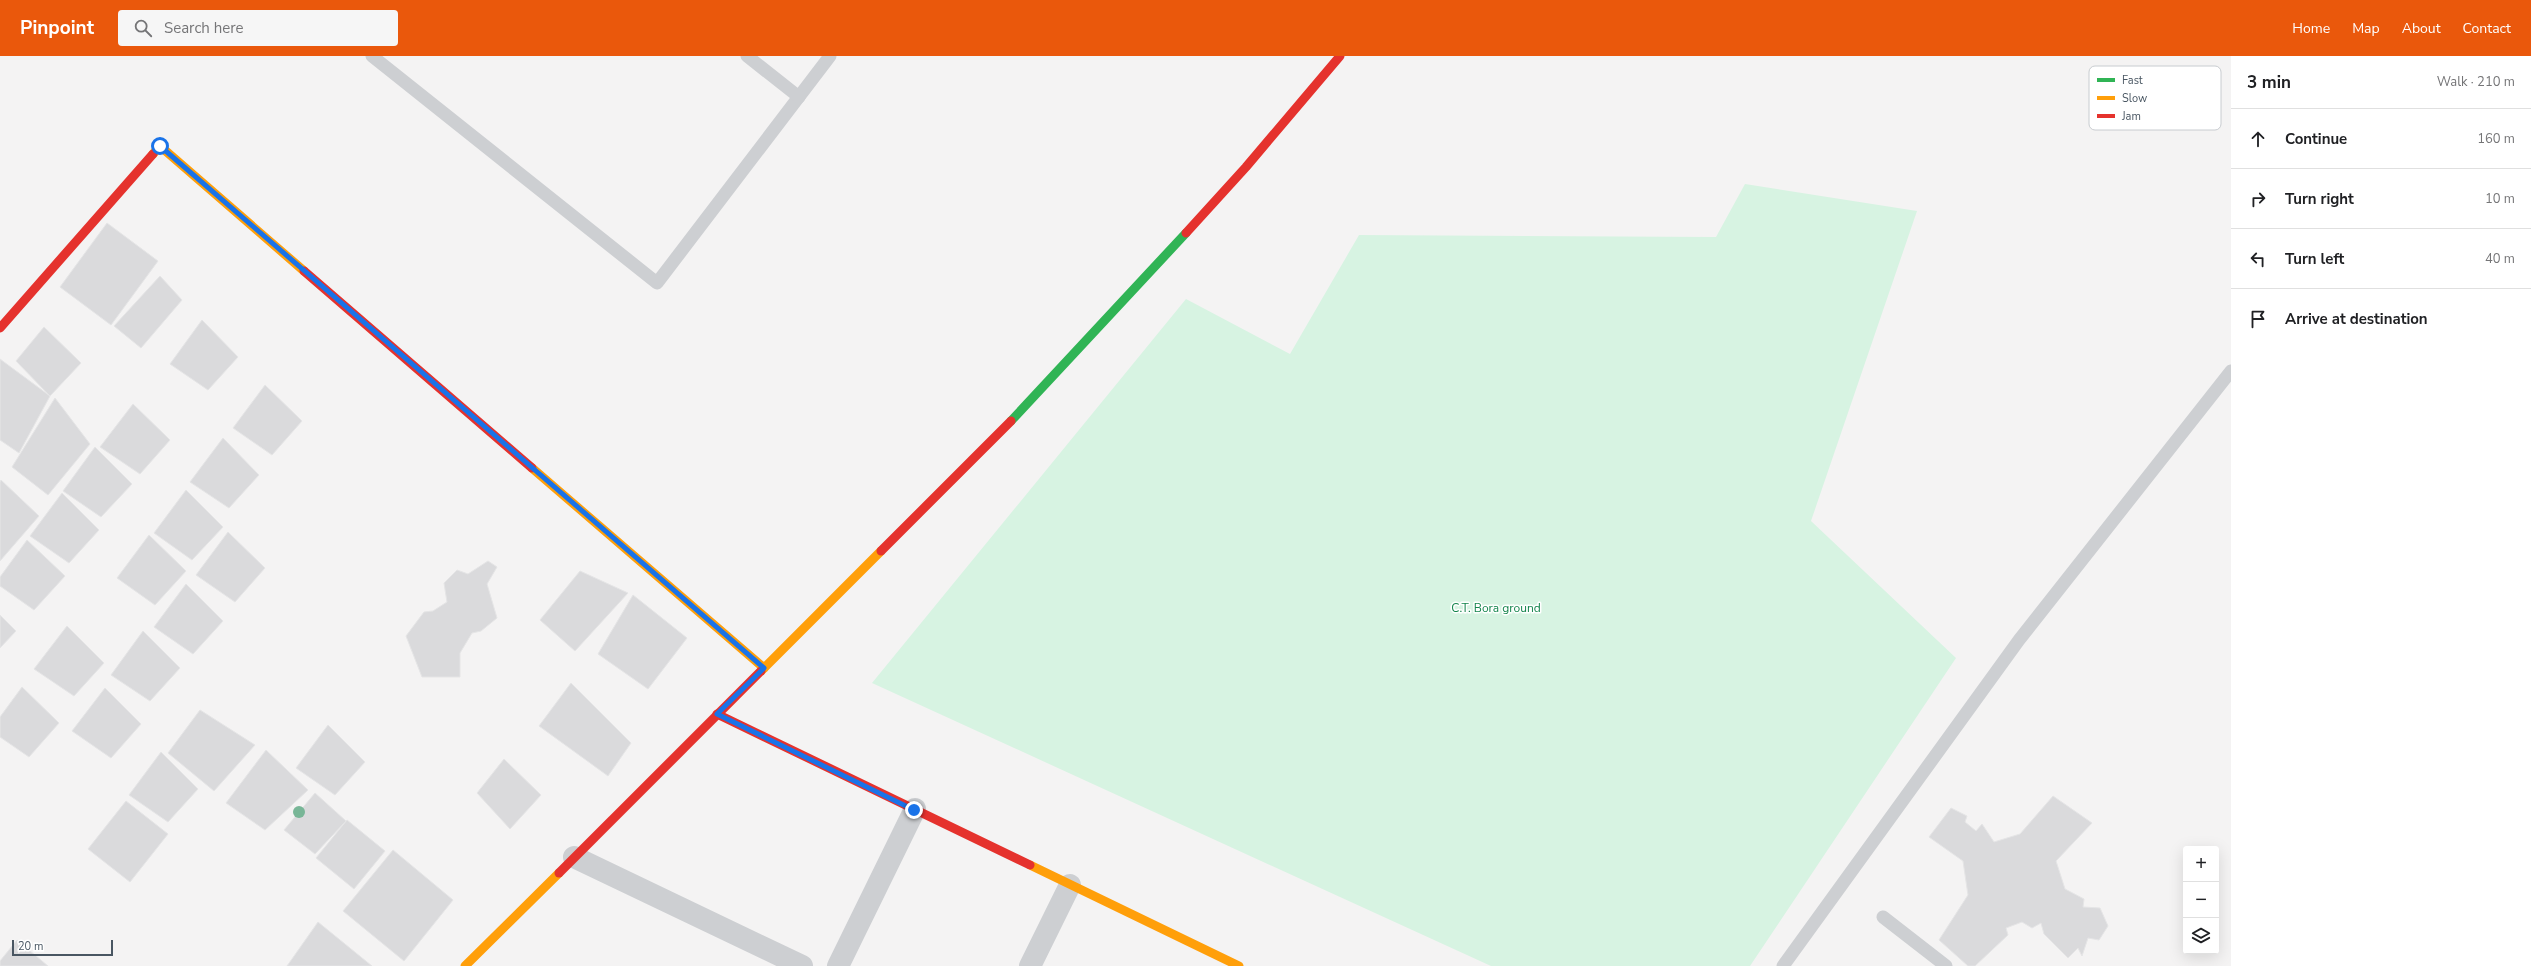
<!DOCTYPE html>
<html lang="en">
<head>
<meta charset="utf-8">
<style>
	body { margin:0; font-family:"Nunito Sans",sans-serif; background:#f6f6f6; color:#202124 }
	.controls { position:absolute; right:12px; bottom:12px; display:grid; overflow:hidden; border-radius:4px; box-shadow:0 4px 16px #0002 }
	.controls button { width:36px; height:36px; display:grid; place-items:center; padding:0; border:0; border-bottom:1px solid #e0e0e0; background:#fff; color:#202124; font:20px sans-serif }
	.scale { position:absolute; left:12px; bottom:10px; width:101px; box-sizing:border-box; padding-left:4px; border:2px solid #495662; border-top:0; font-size:11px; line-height:14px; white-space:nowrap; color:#495662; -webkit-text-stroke:3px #fff; paint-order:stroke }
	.stop { position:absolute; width:12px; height:12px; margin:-9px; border:3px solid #1a73e8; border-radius:50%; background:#fff }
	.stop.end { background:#1a73e8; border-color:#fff; box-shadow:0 1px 4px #0008 }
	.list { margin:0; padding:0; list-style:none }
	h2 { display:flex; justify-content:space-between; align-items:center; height:52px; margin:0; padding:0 16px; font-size:17px }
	h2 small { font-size:13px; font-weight:400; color:#757577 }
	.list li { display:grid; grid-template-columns:26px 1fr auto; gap:12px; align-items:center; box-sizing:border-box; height:60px; padding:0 16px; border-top:1px solid #e0e0e0 }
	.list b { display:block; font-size:15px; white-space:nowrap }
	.list em { font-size:13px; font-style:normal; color:#757577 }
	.icon { flex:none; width:22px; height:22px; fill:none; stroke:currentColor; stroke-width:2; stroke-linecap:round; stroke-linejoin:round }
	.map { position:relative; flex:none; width:2231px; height:910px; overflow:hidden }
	header { display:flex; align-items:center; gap:24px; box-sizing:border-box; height:56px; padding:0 20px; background:#ea580c; color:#fff }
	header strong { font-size:19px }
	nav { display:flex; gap:22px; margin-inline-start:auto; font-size:14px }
	.search { width:280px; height:36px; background:#f6f6f6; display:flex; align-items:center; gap:10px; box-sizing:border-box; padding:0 14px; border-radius:4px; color:#757577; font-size:15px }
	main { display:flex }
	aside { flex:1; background:#fff }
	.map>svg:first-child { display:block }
</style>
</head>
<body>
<header>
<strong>Pinpoint</strong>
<div class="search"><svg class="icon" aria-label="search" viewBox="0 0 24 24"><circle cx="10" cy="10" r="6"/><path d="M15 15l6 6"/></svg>Search here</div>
<nav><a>Home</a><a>Map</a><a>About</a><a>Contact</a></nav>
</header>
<main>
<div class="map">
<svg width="2231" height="910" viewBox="0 0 2231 910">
	<rect width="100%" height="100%" fill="#f4f3f3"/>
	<!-- green -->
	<path fill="#d7f3e2" d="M1745,128L1917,155L1811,465L1956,602L1750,910H1491L872,627L1186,243L1290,298L1359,179L1716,181Z"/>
	<!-- building -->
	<g fill="#dadadc" stroke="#e5e5e6">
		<path d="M107,167L158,205L111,269L60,231Z"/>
		<path d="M160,220L182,244L141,292L114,270Z"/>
		<path d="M202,264L238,301L208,334L170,308Z"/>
		<path d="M44,271L81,307L50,340L16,305Z"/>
		<path d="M0,303L50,340L19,397L0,384Z"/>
		<path d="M265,329L302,365L272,399L233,372Z"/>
		<path d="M55,342L90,388L48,439L12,411Z"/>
		<path d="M133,348L170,384L140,418L100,391Z"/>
		<path d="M223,382L259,419L229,452L190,426Z"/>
		<path d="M95,391L132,428L101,461L63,435Z"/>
		<path d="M1,424L39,460L0,505V426Z"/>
		<path d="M186,434L223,471L192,504L154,477Z"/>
		<path d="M62,437L99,474L69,507L30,480Z"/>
		<path d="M228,476L265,512L235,546L196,519Z"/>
		<path d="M149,479L186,515L155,549L117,522Z"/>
		<path d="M27,484L65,520L34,554L0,530V521Z"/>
		<path d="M488,505L497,511L487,528L497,562L481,575L472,577L460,597V621H422L406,580L424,556L433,555L447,546L444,527L457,514L468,518Z"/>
		<path d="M580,515L628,537L575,595L540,564Z"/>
		<path d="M186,528L223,565L193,598L154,571Z"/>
		<path d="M633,539L687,582L648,633L598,598Z"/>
		<path d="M0,559L16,575L0,592Z"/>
		<path d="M67,570L104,607L74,640L34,613Z"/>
		<path d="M143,575L180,612L150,645L111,619Z"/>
		<path d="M571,627L631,687L608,720L539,670Z"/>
		<path d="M22,631L59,667L29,701L0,681V661Z"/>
		<path d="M105,632L141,668L111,702L72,675Z"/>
		<path d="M200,654L255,689L214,735L168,697Z"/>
		<path d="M328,669L365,706L335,739L296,712Z"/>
		<path d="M266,694L308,734L265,774L226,747Z"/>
		<path d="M161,696L198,733L168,766L129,739Z"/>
		<path d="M504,703L541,739L510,773L477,737Z"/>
		<path d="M315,737L346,765L315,798L284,774Z"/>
		<path d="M2053,740L2092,767L2056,805L2065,833L2084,843L2083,851L2100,852L2108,870L2099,884L2088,882L2082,900L2078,892L2068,902L2044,878L2041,867L2032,872L2022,866L2006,872L2008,879L1975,910H1968L1939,884L1968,839L1963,805L1929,781L1951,752L1967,760L1965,766L1976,775L1982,768L1994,786L2020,778Z"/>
		<path d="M126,745L168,778L130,826L88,793Z"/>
		<path d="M347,764L385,795L354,833L316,802Z"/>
		<path d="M393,794L453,844L404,905L343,855Z"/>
		<path d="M318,866L372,910H287Z"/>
		<path d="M17,884L48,910H0V905Z"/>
	</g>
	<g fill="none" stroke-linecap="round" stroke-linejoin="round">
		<!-- lane -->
		<g stroke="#cdcfd2" stroke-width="13">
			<path d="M372,0L657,227L830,0"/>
			<path d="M747,0L799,41"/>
			<path d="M1883,861L1946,910"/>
			<path d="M1783,910L2019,584L2231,315"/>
		</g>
		<!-- street -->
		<g stroke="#cdcfd2" stroke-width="22">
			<path d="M574,801L802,910"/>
			<path d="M838,910L915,753"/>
			<path d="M1030,910L1070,829"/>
		</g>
		<!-- fast -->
		<path stroke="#30b455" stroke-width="9" d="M1011,365L1186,177"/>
		<!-- slow -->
		<g stroke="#ff9f0a" stroke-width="9">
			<path d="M153,98L160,90L304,215"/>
			<path d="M532,412L764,612L761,615"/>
			<path d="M764,612L881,495"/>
			<path d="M1030,809L1239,910"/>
			<path d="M465,910L559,817"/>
		</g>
		<!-- jam -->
		<g stroke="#e5322d" stroke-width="9">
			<path d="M1186,177L1246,111L1340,0"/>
			<path d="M304,215L532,412"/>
			<path d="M0,272L153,98"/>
			<path d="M881,495L1011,365"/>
			<path d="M717,658L1030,809"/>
			<path d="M559,817L761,615"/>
		</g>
	</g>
	<!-- trees -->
	<circle fill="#78b697" cx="299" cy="756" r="6"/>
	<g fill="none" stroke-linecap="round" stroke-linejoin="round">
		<!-- route -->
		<path stroke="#1a73e8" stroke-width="5" d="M160,90L764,612L717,658L914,754"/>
	</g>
	<g text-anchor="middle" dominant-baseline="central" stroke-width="3" stroke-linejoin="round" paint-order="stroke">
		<!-- park labels -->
		<g font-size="12" fill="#12844b" stroke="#fff">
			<text x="1496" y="552">C.T. Bora ground</text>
		</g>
	</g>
	<!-- legend -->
	<rect x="2089" y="10" width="132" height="64" rx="6" fill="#fff" stroke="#c8ccd0" stroke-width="1"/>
	<rect x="2097" y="22" width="18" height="4" fill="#30b455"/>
	<rect x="2097" y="40" width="18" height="4" fill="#ff9f0a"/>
	<rect x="2097" y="58" width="18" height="4" fill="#e5322d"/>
	<g font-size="11" fill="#495662">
		<text x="2122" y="28">Fast</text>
		<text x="2122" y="46">Slow</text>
		<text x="2122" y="64">Jam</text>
	</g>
</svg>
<div class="controls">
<button>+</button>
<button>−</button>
<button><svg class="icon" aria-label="layers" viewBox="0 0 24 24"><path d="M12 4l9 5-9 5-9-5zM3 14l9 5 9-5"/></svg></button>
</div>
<div class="scale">20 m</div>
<div class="stop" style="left:160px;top:90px"></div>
<div class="stop end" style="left:914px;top:754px"></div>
</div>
<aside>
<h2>3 min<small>Walk · 210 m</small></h2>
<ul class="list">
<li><svg class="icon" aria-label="ahead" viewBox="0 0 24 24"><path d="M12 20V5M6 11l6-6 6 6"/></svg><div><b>Continue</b></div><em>160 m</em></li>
<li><svg class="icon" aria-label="right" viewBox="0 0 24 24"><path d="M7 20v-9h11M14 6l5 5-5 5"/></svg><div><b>Turn right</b></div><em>10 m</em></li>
<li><svg class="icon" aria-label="left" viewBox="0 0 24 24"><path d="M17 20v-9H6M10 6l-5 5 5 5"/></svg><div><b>Turn left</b></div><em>40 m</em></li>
<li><svg class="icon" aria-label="arrive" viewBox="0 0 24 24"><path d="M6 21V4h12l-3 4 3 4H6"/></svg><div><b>Arrive at destination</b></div></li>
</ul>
</aside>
</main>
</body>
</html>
